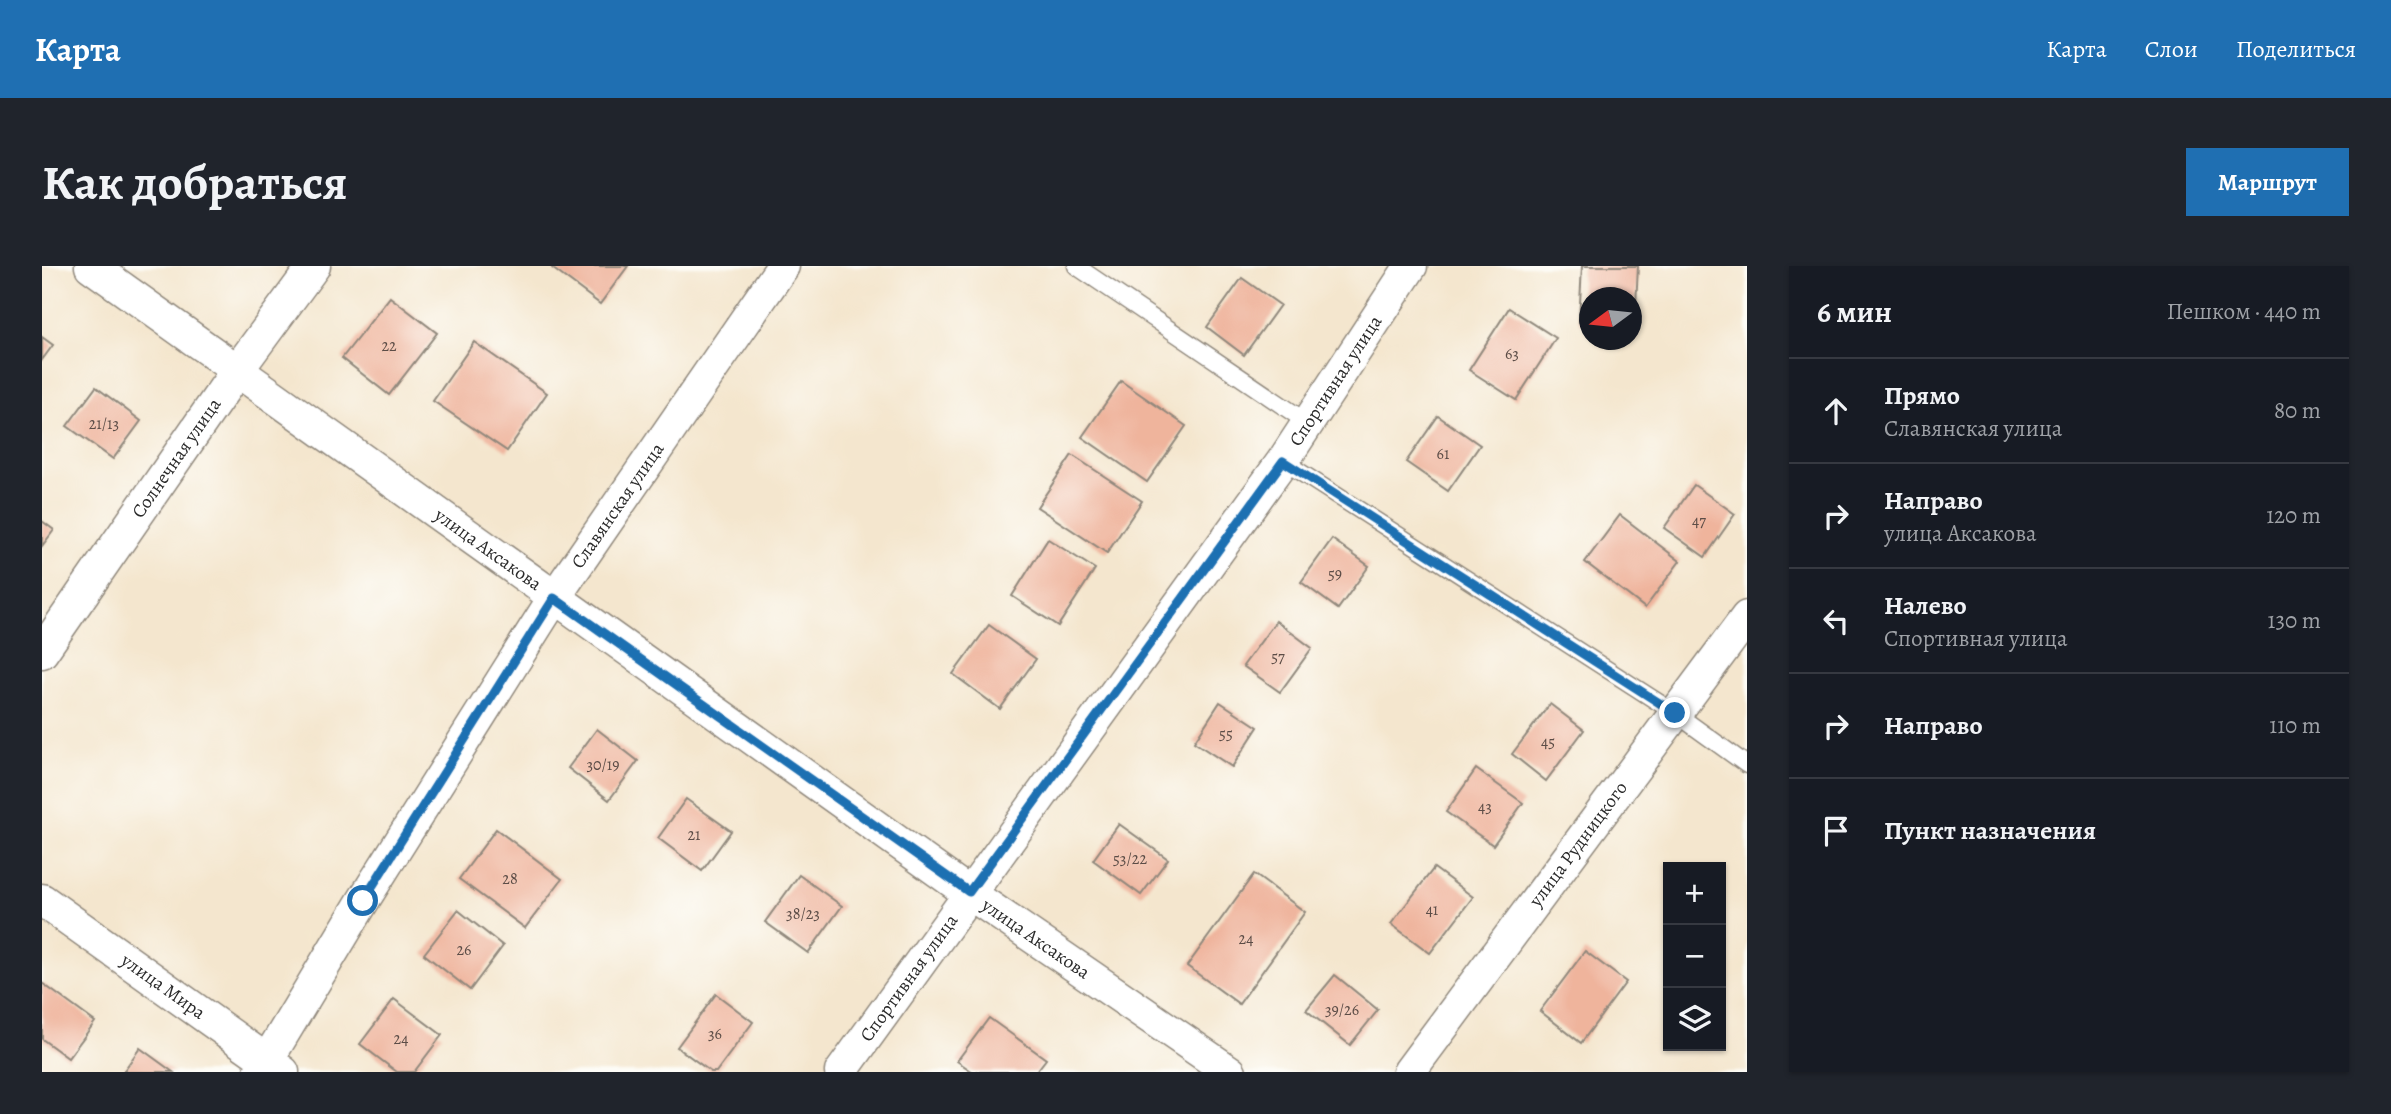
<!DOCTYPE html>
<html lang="ru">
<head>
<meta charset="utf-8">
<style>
	body { margin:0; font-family:Alegreya,serif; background:#20242c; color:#f1f3f6 }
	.controls { position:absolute; right:21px; bottom:21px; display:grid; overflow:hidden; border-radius:0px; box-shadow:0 2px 5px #0004 }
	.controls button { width:63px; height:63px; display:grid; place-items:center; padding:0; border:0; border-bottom:2px solid #363941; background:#171b24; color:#f1f3f6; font:35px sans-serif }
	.compass { position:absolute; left:1537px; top:21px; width:63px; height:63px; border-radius:50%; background:#171b24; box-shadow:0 2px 5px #0004; rotate:255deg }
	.stop { position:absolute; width:21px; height:21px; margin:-16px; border:5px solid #1f6fb2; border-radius:50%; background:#fff }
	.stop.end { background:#1f6fb2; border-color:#fff; box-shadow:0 2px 7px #0008 }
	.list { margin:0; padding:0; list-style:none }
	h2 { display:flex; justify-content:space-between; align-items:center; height:91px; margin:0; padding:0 28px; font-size:30px }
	h2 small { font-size:23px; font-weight:400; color:#9ea1a6 }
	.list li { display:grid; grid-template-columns:46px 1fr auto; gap:21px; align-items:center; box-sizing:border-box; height:105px; padding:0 28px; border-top:2px solid #363941 }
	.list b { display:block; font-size:26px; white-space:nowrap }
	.list p { margin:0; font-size:23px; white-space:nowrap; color:#9ea1a6 }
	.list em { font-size:23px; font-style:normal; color:#9ea1a6 }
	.icon { flex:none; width:38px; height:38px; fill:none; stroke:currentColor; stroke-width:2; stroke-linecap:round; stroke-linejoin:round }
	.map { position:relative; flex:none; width:1705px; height:806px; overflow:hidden; border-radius:0px }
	header { display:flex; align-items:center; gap:42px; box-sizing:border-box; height:98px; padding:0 35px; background:#1f6fb2; color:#fff }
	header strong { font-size:33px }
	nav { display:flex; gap:38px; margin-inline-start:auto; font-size:24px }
	.intro { display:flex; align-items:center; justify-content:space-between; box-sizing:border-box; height:168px; padding:0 42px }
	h1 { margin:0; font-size:49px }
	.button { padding:18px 32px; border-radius:0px; background:#1f6fb2; color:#fff; font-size:24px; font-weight:700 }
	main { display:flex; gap:42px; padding:0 42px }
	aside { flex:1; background:#171b24; border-radius:0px; box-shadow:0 2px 5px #0004 }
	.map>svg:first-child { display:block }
</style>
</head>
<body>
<header>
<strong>Карта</strong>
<nav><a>Карта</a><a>Слои</a><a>Поделиться</a></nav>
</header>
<div class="intro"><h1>Как добраться</h1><a class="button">Маршрут</a></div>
<main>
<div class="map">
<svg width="1705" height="806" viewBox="0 0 1705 806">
	<rect width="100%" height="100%" fill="#fdfcf7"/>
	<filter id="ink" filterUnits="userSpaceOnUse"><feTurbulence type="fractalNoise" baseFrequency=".0143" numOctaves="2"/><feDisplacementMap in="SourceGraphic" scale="14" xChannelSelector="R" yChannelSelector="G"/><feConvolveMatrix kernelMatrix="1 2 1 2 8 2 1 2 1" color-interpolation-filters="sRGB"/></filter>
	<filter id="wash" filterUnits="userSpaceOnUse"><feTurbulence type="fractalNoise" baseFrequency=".00686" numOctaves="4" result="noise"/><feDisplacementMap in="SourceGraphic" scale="28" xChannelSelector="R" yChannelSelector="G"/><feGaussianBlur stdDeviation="1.57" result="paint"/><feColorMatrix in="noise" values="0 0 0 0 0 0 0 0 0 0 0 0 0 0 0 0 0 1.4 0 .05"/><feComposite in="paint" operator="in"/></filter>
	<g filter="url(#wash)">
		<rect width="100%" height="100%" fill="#f4e6ce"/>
		<g id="blocks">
			<!-- building -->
			<g fill="#efb49c">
				<path d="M511,0H586L558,38L510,2Z"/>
				<path d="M1540,0H1596L1593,59L1590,58V32H1548V56H1537Z"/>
				<path d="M1200,12L1238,39L1202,89L1165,61Z"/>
				<path d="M348,31L395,67L347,129L300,92Z"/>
				<path d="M1467,42L1514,72L1474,134L1427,104Z"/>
				<path d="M0,71L11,79L0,94Z"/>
				<path d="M432,76L505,127L465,185L391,135Z"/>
				<path d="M1079,115L1144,160L1105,216L1040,171Z"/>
				<path d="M54,121L99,155L71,193L25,160Z"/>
				<path d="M1396,150L1438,179L1406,225L1364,196Z"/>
				<path d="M1030,189L1100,235L1065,287L995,241Z"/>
				<path d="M1652,219L1693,248L1663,291L1622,262Z"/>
				<path d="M1578,249L1638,295L1603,342L1543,296Z"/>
				<path d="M0,255L12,264L0,280Z"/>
				<path d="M1006,273L1053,303L1016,360L970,330Z"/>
				<path d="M1290,273L1327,300L1296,343L1259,316Z"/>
				<path d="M1234,355L1270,382L1238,426L1201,400Z"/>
				<path d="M947,359L994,393L958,443L911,408Z"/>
				<path d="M1178,436L1216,461L1190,501L1152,476Z"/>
				<path d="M1508,438L1542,464L1504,515L1470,488Z"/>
				<path d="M555,463L596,495L567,534L526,502Z"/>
				<path d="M1434,503L1481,537L1451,579L1404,546Z"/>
				<path d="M644,533L689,565L660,605L616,572Z"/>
				<path d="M1077,558L1126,593L1099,629L1051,594Z"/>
				<path d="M454,563L520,613L483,662L417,613Z"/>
				<path d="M1392,602L1431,631L1388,687L1349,658Z"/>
				<path d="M1212,608L1263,646L1197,738L1145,700Z"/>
				<path d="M757,609L800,640L766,687L723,656Z"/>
				<path d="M416,644L461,680L428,724L382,688Z"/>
				<path d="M1543,685L1584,716L1539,777L1498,745Z"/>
				<path d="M1293,709L1336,744L1308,779L1264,744Z"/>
				<path d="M0,717L53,756L26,792L0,773Z"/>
				<path d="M674,728L711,756L674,806H669L635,781Z"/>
				<path d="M352,733L400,769L372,806H355L318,778Z"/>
				<path d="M947,752L1004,793L994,806H931L915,795Z"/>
				<path d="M98,782L131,806H81Z"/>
			</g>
		</g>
	</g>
	<g filter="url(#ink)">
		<use href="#blocks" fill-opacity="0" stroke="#90887c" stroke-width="2"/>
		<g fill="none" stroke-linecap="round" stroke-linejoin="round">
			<!-- service casing -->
			<g stroke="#90887c" stroke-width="19">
				<g id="service">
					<path d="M1034,0L1266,157"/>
					<path d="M1241,195L1633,447L1705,499"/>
				</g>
			</g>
			<!-- minor casing -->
			<g stroke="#90887c" stroke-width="35">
				<g id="minor">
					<path id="s1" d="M49,0L927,627L1188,806"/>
					<path id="s2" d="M0,386L194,106L272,0"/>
					<path id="s3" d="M0,634L241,806"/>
					<path id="s4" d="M218,806L321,635L512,332L741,0"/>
					<path id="s5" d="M799,806L1241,195L1369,0"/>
					<path id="s6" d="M1367,806L1705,351"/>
				</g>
			</g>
			<!-- service -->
			<use href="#service" stroke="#fff" stroke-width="16"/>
			<!-- minor -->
			<use href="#minor" stroke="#fff" stroke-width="32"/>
		</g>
	</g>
	<g fill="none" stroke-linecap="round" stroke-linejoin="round" filter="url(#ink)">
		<!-- route -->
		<path stroke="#1f6fb2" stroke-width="9" d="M321,635L512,332L927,626L1241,195L1633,447"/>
	</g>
	<g text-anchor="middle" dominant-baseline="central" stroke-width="5" stroke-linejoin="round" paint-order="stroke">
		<!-- number labels -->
		<g font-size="16" fill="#5c4d47">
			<text x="347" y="80">22</text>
			<text x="1470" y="88">63</text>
			<text x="62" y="158">21/13</text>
			<text x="1401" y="188">61</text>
			<text x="1657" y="255">47</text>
			<text x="1293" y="308">59</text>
			<text x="1236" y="391">57</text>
			<text x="1184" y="468">55</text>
			<text x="1506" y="476">45</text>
			<text x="561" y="499">30/19</text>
			<text x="1443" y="541">43</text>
			<text x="652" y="569">21</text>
			<text x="1088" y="593">53/22</text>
			<text x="468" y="613">28</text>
			<text x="1390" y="644">41</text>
			<text x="761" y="648">38/23</text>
			<text x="1204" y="673">24</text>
			<text x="422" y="684">26</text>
			<text x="1300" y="744">39/26</text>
			<text x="673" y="768">36</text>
			<text x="359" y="773">24</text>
		</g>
		<!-- street labels -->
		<g font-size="19" fill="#2b2b2b" stroke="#fdfcf7">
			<text stroke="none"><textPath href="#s5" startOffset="850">Спортивная улица</textPath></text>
			<text stroke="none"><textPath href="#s2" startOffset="236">Солнечная улица</textPath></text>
			<text stroke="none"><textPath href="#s4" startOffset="670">Славянская улица</textPath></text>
			<text stroke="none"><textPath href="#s1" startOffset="488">улица Аксакова</textPath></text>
			<text stroke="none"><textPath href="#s6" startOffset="284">улица Рудницкого</textPath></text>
			<text stroke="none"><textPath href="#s1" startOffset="1160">улица Аксакова</textPath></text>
			<text stroke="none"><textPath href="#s5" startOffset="116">Спортивная улица</textPath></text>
			<text stroke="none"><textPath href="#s3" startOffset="149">улица Мира</textPath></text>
		</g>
	</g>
</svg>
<div class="controls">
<button>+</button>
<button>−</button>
<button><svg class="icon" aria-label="layers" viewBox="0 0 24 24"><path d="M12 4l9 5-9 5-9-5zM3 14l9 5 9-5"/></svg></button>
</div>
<svg class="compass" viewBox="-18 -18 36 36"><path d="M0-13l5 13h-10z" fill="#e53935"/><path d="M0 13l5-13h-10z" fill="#9ea1a6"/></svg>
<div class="stop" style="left:321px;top:635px"></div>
<div class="stop end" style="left:1633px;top:447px"></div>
</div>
<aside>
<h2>6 мин<small>Пешком · 440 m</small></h2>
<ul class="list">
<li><svg class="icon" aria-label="ahead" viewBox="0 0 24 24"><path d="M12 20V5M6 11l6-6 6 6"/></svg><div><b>Прямо</b><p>Славянская улица</p></div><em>80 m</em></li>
<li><svg class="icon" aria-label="right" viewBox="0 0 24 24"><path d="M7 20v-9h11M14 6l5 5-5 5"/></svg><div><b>Направо</b><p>улица Аксакова</p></div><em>120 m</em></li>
<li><svg class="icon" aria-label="left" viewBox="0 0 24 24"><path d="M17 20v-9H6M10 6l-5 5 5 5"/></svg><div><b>Налево</b><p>Спортивная улица</p></div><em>130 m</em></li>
<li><svg class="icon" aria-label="right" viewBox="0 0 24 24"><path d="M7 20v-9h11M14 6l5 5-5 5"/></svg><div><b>Направо</b></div><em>110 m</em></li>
<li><svg class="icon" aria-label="arrive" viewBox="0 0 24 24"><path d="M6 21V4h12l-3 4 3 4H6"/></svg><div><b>Пункт назначения</b></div></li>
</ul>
</aside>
</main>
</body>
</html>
